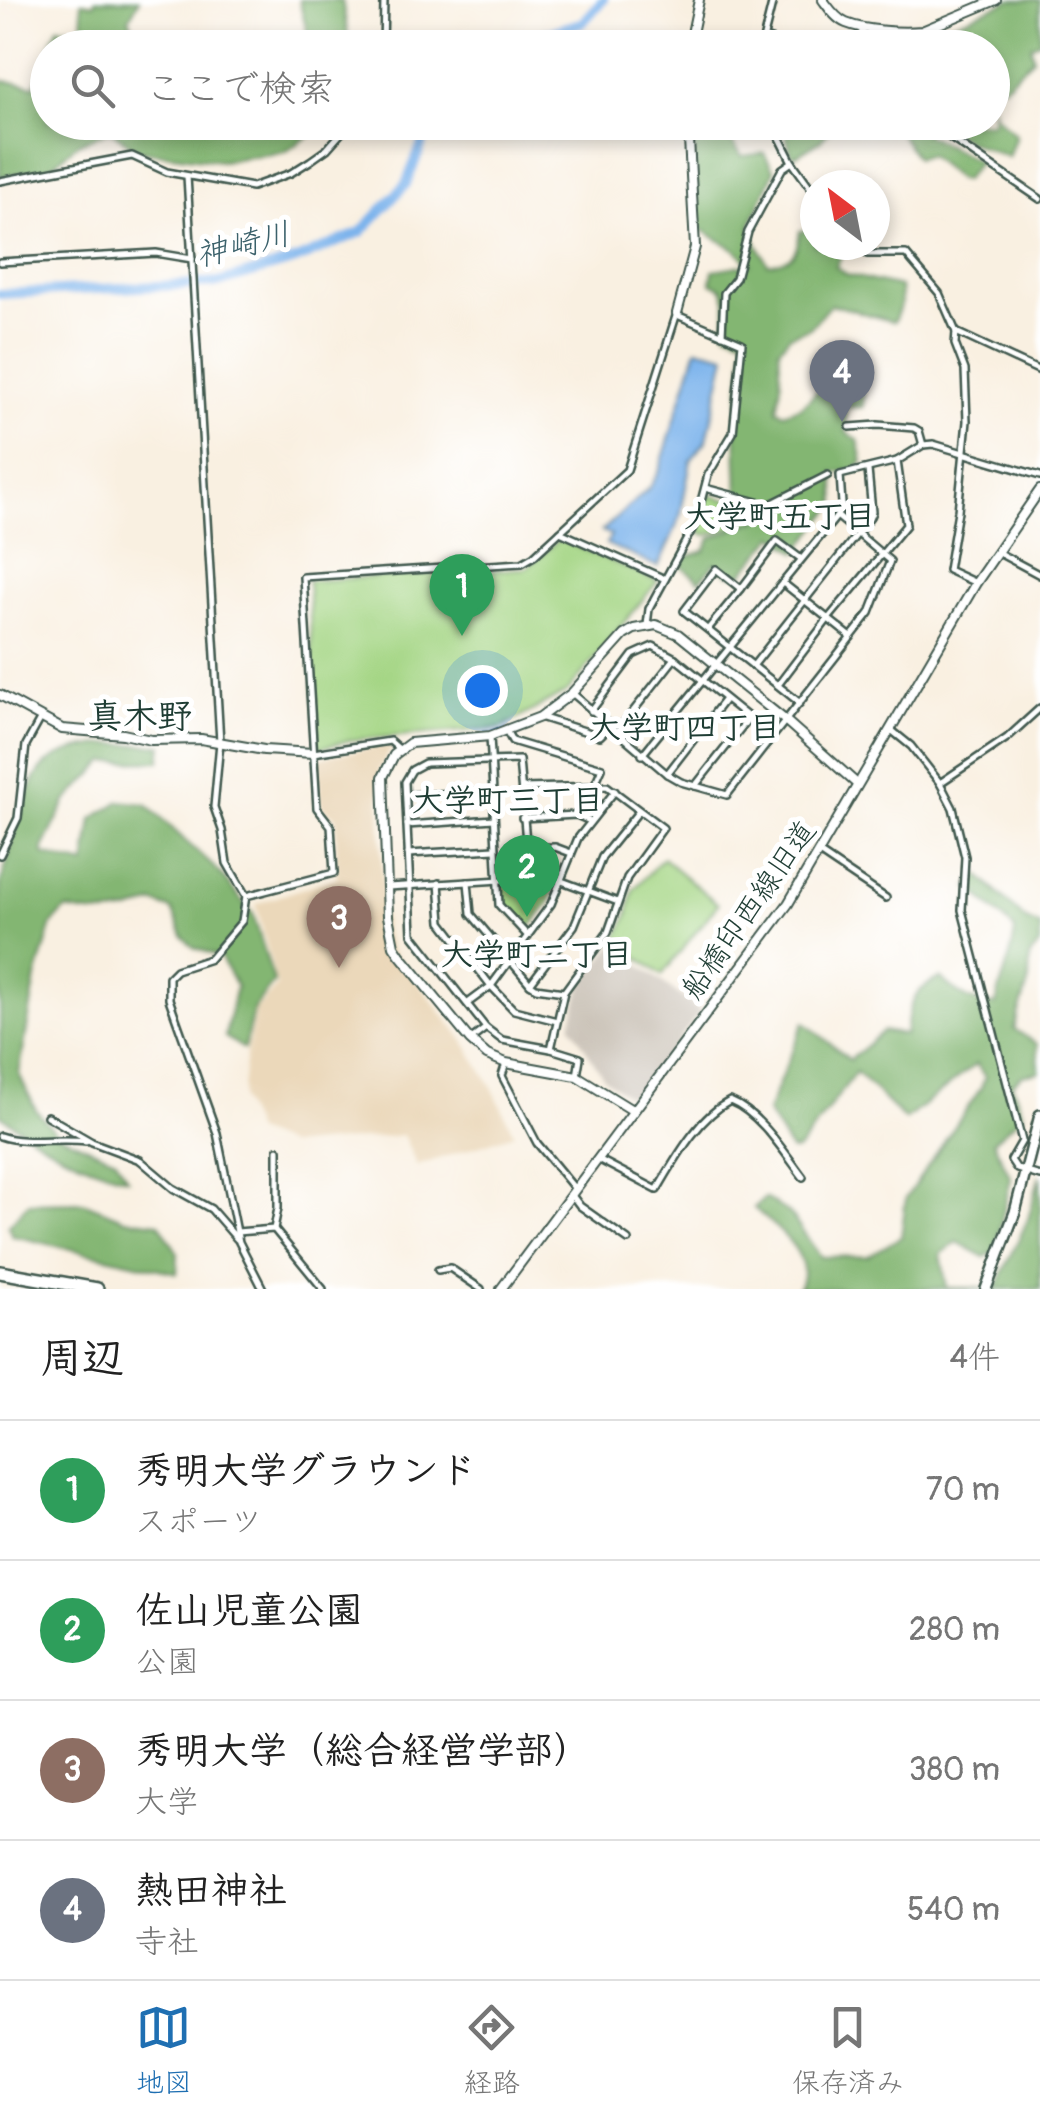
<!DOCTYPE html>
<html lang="ja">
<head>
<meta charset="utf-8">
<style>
	body { margin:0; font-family:Pangolin,"Klee One",sans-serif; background:#f6f6f6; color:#222 }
	.compass { position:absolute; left:800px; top:170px; width:90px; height:90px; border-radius:50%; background:#fff; box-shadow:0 5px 15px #0003; rotate:328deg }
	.you { position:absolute; left:482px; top:690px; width:35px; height:35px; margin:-25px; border:8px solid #fff; border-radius:50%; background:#1a73e8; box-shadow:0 0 0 15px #1a73e833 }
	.badge { display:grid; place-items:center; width:65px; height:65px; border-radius:50%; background:#1f6fb2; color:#fff; font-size:32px; font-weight:700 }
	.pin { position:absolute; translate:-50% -82px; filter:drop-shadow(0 2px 5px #0008) }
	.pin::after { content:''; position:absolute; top:52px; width:35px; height:30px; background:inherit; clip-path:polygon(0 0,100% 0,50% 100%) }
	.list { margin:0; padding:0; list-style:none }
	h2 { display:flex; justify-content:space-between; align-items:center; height:130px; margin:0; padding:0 40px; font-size:42px }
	h2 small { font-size:32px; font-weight:400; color:#767676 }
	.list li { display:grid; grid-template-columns:65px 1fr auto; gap:30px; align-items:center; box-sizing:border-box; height:140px; padding:0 40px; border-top:2px solid #e0e0e0 }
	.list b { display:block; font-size:38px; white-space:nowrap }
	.list p { margin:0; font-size:32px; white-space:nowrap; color:#767676 }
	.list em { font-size:32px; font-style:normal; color:#767676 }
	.icon { flex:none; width:55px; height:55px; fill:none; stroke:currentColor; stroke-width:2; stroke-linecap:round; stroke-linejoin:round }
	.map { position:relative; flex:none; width:1040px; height:1289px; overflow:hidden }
	.search { position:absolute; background:#fff; box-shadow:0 5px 15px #0003; left:30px; right:30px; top:30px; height:110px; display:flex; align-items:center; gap:25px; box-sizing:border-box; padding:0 35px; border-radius:55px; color:#767676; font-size:38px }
	.sheet { height:690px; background:#fff }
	nav { display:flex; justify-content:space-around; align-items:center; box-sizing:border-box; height:140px; border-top:2px solid #e0e0e0; background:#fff; font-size:28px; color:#767676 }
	nav a { display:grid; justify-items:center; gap:5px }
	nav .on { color:#1f6fb2 }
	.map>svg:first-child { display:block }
</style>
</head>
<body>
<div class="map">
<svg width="1040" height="1289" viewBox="0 0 1040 1289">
	<rect width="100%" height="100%" fill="#fff"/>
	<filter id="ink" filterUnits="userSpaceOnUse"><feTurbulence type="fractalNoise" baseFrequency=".01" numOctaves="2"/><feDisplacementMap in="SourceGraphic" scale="20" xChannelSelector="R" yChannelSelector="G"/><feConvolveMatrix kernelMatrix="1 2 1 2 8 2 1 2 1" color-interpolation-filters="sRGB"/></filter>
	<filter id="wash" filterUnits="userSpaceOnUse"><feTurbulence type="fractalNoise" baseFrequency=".0048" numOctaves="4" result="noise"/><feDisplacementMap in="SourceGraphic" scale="40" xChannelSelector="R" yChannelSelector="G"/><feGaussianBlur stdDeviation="2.25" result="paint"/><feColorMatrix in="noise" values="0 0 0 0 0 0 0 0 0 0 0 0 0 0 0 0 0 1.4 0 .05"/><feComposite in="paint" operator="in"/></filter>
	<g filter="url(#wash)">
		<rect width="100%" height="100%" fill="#f9f0e1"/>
		<!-- built -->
		<path fill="#ebd8ba" d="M379,747H392L379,769L384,929L391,950L462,1038L492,1087L514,1134L417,1166L403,1135L290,1146L255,1132L241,1099L246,1052L256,1010L277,986L256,904L337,877L336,817L321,806L317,758Z"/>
		<!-- industrial -->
		<path fill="#cbc3b8" d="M613,945L701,1011L636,1095L629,1097L604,1078L571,1025L581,987Z"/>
		<!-- green -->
		<g fill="#a4d584" stroke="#62895c" stroke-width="2.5">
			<path d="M708,495L760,508L757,519L707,535L700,533L698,528Z"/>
			<path d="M559,539L658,581L568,691L501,728L350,740L317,749L308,581L527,568Z"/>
			<path d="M663,858L718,904L662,975L616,941L628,915L633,890Z"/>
			<path d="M548,881L555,883L549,903L528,930L503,902L501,884Z"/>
		</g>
		<!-- forest -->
		<g fill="#83b672" stroke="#517a53" stroke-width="2.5">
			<path d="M95,0H139L129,19L138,37V47H50L58,27L83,29L81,2L94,4Z"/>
			<path d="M299,0H342L350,47H311Z"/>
			<path d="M1011,0H1040V41L1031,46L1033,58L1004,86L993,83L992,48L955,47L949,25Z"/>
			<path d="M47,54L48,122L328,123L285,152L221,161L139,151L110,130L77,144L51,167L0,177V80L35,86Z"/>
			<path d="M993,106V113L1016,135L1008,157L970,142L937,123L992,122Z"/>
			<path d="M693,123H726L723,139L731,141L742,156L764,153L774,171L751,224L752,234L768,264C792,260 797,256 800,231L815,230V245L845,246L836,267L848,275L900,287L901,304L894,322L831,304L810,328L790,335L779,349L781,384L777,410L784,413L802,406L825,384L844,391L864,393L863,407H846V432L858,440L863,462L854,470L834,473L836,504L797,552L775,536L741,575L728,574L715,563L700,581L680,565L682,558L705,551L711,538L758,520L762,507L738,500L736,430L745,339L726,332V300L722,288L711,283L713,270L750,264L736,250L699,228Z"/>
			<path d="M811,123H854L830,129L821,140L795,156L791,154L786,136Z"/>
			<path d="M888,123H915L925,134L979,162L964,180H958L929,155L916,158L894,124Z"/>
			<path d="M112,744L162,745L160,761L105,762L67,800L43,848V854L85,865L92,819L120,801L146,804L217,870L253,914L274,982L254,1008L244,1049L225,1037L236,986L220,957L193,947L183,936L172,910L155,903C119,916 103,917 66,909L52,924L36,978L19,1074L36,1110L57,1134L116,1159L127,1178C71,1162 47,1148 0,1115V884C11,854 23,786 45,765C62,749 90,746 112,744Z"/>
			<path d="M978,874L1026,920L1040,926V944L1030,956L1029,981L1014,1029L1037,1044L1039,1072L1022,1075L1012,1084L1023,1115L993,1141L1011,1178L995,1251L985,1257L957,1242L941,1254L947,1288H996L1028,1219L1040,1175V1289H798C818,1257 775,1227 754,1208L765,1198L789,1213L821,1257L868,1256L901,1237L906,1198L981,1088L985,1077L976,1064L905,1120L856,1072L798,1150L791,1151L767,1112L804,1022L850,1060L883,1031L905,1035C909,1006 912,989 941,978C959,996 972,1004 996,1005C1000,979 1013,957 1015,930L969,887Z"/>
			<path d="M83,1202L125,1219L159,1223L178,1253L177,1273L13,1236L8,1226L28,1203Z"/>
		</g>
		<!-- water -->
		<path fill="#7db4ec" stroke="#4e7890" stroke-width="2.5" d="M697,348L726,355L707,440L691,460L680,518L658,567L606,544L611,535L602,531L650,487L659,471Z"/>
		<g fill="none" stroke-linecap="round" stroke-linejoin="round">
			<!-- river -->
			<g stroke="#7db4ec" stroke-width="10">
				<path d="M500,48L583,22L603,0"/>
				<path d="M0,294L218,283L296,260L361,232L406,184L431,122"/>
			</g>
		</g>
	</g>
	<g filter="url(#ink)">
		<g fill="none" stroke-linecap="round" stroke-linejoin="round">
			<!-- street casing -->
			<g stroke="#40584e" stroke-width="10">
				<g id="street">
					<path d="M764,38L798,48"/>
					<path d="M383,48L384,0"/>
					<path d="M761,48L773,0"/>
					<path d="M848,48L865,29"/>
					<path d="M772,122L792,162L815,194"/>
					<path d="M927,122L1040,199"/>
					<path d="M187,176L220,742L214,807L222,830L227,863L246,896L334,873L331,826L317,808L303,577L522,563L534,556L627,470L677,313"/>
					<path d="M0,181L132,156L167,172L252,187L291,173L310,161L327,149L351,122"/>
					<path d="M846,245L867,254H906L939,293L956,332L1040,371"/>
					<path d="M0,262L156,253L192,259"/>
					<path d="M956,332L955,344L965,370L967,421L958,511L948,570L976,583"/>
					<path d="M722,335L724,293L736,278L748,232L782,169L792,162"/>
					<path d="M850,427L878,425L914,428L919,431L923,445"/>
					<path d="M705,488L769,505L828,475"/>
					<path d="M560,532L665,579"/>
					<path d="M997,552L1040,575"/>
					<path d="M800,558L777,541L741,589L716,569L684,611L800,703"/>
					<path d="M783,583L851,637"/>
					<path d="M647,625L649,609L695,524L708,475L733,433L742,343L677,315"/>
					<path d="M708,629L741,589"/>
					<path d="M753,666L869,519L872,512L868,470"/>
					<path d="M778,685L828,619L906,525L897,461"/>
					<path d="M572,693L667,774L681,782L727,795L870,613L890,561L837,516"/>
					<path d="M591,711L633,655L653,646L675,658L773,737"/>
					<path d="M540,717L600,736L609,727"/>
					<path d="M890,729L911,746L940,783L953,808L965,857L962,910L1022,1141L1011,1160L1017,1169L1040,1176"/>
					<path d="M507,732L512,741L602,768L595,784"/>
					<path d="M616,733L675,658"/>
					<path d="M490,736L499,905L528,936"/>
					<path d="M313,753L390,741L399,749"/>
					<path d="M642,755L837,516L842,504L840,475L897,461L923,445L933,444L1040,476"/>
					<path d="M667,774L725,699"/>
					<path d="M940,783L1007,738L1040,708"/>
					<path d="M695,786L749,718"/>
					<path d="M522,788L607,786L663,828L627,878L608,932L564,992L551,1049L580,1058L577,1076"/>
					<path d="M406,795L493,792"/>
					<path d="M522,818L576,815L590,821"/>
					<path d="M407,825L494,819"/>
					<path d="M525,848L555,847L571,853"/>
					<path d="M819,853L886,898"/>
					<path d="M408,854L495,849"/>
					<path d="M0,855L18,818L26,745L41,718"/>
					<path d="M529,877L519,760L425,763L412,770L405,782L412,934L486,1028L502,1040L551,1049"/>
					<path d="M468,882L471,914L530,984"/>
					<path d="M439,883L442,922L491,986L514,1010L557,1021"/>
					<path d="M388,887L551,877L618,902"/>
					<path d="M246,896L242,921L210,959L176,970L169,977V999L217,1133L239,1242L263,1289"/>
					<path d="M564,992L536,988L530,984L574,926L602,857L639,811"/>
					<path d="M468,1003L491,986L551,904L578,838L615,791"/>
					<path d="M470,1040L486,1028"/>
					<path d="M506,1063L502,1076L537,1143L575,1189"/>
					<path d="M47,1116L92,1142L140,1160L173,1188L211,1209L237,1239"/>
					<path d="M0,1136C26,1145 57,1137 86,1141"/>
					<path d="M598,1159L657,1190C675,1160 698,1117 730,1101C760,1113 784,1152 803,1177"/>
					<path d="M571,1194L580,1206L628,1240"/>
					<path d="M274,1229L278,1208V1150"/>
					<path d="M237,1232L274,1229L323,1289"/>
					<path d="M438,1270L450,1268L481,1289"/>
				</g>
			</g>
			<!-- secondary casing -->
			<g stroke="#40584e" stroke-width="12">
				<g id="secondary">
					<path d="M823,0C829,8 836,19 846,23C866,31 901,33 922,31L996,0"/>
					<path d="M689,48L699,0"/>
					<path d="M677,313L695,247L688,122"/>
					<path d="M0,695L62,729L123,734L151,740L201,739L264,750L313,753"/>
					<path d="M632,1110L577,1076L506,1063L487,1055L470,1040L400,955L394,946L388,916L383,777L394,755L410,743L490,736L540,717L572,693L624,635L634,629L656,625L678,634L786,721L857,784"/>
					<path d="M501,1289L788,904L976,583L1040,490"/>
				</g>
			</g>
			<!-- primary casing -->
			<g stroke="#40584e" stroke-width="14">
				<path id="primary" d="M986,1289L1015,1212L1040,1115"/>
			</g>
			<!-- highway casing -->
			<g stroke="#40584e" stroke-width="16">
				<path id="highway" d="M0,1272L97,1289"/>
			</g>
			<!-- street -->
			<use href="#street" stroke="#fff" stroke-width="5"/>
			<!-- secondary -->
			<use href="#secondary" stroke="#fff" stroke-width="8"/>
			<!-- primary -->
			<use href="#primary" stroke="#fff" stroke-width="9"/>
			<!-- highway -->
			<use href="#highway" stroke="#fff" stroke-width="11"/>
		</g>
	</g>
	<g text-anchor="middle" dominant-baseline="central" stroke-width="10" stroke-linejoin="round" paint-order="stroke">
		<!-- street labels -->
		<g font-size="30" fill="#1f3d34" stroke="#fff">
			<text transform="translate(749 910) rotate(-55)">船橋印西線旧道</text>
		</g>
		<!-- water labels -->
		<g font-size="32" font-style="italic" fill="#3b616b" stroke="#fff">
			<text transform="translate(243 245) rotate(-14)">神崎川</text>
		</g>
		<!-- neighbourhood labels -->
		<g font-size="32" font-weight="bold" fill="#1f3d34" stroke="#fff">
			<text x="780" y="517">大学町五丁目</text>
			<text x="685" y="728">大学町四丁目</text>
			<text x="508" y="801">大学町三丁目</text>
			<text x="537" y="955">大学町二丁目</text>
		</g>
		<!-- quarter labels -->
		<g font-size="35" font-weight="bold" fill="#1f3d34" stroke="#fff">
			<text x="140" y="717">真木野</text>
		</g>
	</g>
</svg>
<svg class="compass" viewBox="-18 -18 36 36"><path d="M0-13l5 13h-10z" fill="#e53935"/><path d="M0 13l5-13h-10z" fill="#767676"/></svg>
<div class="you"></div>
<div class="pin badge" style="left:462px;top:636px;background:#2e9e5b">1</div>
<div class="pin badge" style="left:527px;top:917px;background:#2e9e5b">2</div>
<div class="pin badge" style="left:339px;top:968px;background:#8d6e63">3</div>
<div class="pin badge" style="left:842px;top:422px;background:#6b7280">4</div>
<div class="search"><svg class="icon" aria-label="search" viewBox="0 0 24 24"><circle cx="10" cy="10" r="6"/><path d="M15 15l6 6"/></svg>ここで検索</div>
</div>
<section class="sheet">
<h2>周辺<small>4件</small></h2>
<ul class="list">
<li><span class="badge" style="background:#2e9e5b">1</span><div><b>秀明大学グラウンド</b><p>スポーツ</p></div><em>70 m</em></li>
<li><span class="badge" style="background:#2e9e5b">2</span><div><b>佐山児童公園</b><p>公園</p></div><em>280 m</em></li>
<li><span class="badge" style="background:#8d6e63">3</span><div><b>秀明大学（総合経営学部）</b><p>大学</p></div><em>380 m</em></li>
<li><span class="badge" style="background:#6b7280">4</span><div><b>熱田神社</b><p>寺社</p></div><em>540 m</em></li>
</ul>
</section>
<nav>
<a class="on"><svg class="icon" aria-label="map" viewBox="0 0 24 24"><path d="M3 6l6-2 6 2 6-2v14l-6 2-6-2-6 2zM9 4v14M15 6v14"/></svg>地図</a>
<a><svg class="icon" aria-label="directions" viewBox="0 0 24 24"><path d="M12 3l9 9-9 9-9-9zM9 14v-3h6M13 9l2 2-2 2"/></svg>経路</a>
<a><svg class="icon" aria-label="saved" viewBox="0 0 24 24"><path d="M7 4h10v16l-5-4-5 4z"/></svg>保存済み</a>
</nav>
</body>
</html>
